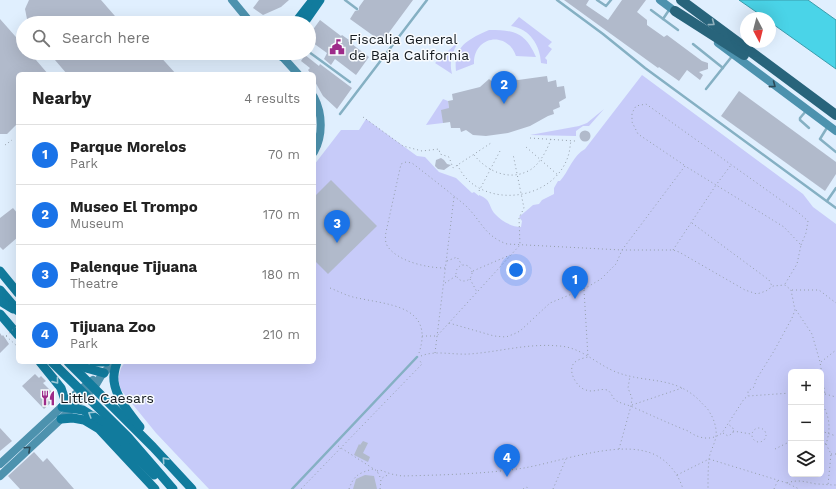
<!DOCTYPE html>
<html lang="en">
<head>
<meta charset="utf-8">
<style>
	body { margin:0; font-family:"Work Sans",sans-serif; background:#f6f6f6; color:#222 }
	.controls { position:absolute; right:12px; bottom:12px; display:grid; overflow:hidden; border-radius:6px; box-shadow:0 4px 16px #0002 }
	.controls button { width:36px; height:36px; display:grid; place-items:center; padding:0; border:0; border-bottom:1px solid #e0e0e0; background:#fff; color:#222; font:20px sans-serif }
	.compass { position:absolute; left:740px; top:12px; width:36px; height:36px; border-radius:50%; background:#fff; box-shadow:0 4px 16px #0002; rotate:173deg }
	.you { position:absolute; left:516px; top:270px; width:14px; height:14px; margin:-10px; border:3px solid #fff; border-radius:50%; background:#1a73e8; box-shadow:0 0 0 6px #1a73e833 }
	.badge { display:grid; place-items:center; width:26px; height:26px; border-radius:50%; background:#1a73e8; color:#fff; font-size:13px; font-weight:700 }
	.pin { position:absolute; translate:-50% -33px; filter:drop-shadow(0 1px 2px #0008) }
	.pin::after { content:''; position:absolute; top:21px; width:14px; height:12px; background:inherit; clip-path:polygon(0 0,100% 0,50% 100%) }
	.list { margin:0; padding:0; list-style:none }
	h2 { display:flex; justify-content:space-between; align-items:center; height:52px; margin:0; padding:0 16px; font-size:17px }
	h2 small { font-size:13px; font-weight:400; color:#767676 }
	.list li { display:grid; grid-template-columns:26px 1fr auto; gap:12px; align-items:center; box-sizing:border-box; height:60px; padding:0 16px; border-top:1px solid #e0e0e0 }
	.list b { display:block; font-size:15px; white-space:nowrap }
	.list p { margin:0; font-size:13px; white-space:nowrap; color:#767676 }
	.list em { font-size:13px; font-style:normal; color:#767676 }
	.icon { flex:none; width:22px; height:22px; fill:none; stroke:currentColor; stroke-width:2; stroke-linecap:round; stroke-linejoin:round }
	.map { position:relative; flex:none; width:836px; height:489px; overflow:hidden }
	.search { position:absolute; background:#fff; box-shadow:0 4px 16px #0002; left:16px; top:16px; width:300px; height:44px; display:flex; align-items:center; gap:10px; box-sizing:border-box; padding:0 14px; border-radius:22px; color:#767676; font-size:15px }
	.panel { position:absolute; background:#fff; box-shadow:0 4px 16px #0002; left:16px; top:72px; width:300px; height:292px; border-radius:6px }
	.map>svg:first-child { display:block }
</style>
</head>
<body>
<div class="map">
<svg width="836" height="489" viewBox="0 0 836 489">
	<rect width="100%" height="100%" fill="#e0effe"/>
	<!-- green -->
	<g fill="#c7cbf9" fill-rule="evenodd">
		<path d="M519,17L552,42L548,46L552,49L545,58L547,60V64L541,63C540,45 530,29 511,26Z"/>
		<path d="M489,30C514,30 525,32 536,57L516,56C507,30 473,36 474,64L456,71C453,46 469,39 489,30Z"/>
		<path d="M459,41C452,52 449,62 452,74L435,63Z"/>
		<path d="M642,75L803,194L813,207L836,224V489H209L156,433L121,390L118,379L121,368L125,362H314V165L341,130H359L366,119L417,156L425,157L439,172L456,178L472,193L474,192L479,196V195C492,200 488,206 495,214C501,221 512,227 521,227L522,221L519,217L533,205L539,204L542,200L554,194V188L558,181H560C569,171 573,155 585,149ZM791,372H821V474H791Z"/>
		<path d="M443,99L448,101L449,108L443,123L426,125Z"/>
		<path d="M604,109L589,126H583L576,131V136L530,135L579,126L587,123Z"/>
	</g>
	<!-- water -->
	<path fill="#4ad4e8" stroke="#3a9cac" d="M739,0H808L836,20V69L770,22V18H765Z"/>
	<!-- building -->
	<g fill="#b1bacb">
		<path d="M29,0H101L121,23H30L27,19L25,9Z"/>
		<path d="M259,0H289L281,7L263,15L253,8Z"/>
		<path d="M364,0H413L382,42L350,19L355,11L359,10V7Z"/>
		<path d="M564,0H589L586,5L608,20L622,0H646L637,12L647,20V25L664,37L667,35L702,61L708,63V69L699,72L703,75L700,80L687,70L679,81L659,67L658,68Z"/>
		<path d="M0,19L23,45V53H30L48,74H18V123L7,134H0Z"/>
		<path d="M320,20L341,36L342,35L349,40L348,41L369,57L356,75L335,59L331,65L324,59L327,53L309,40V35Z"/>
		<path d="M49,53H146L149,57L154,53H157L176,74H67Z"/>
		<path d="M305,55L319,66L320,64L352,88L337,109L323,96L314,80V74H311L308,70L310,68L301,61Z"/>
		<path d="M547,76L548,82L556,80L557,87L564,86L566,98L559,102L560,107L553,110L554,114L548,116L530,126L508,133L486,136L473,135L466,130L461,132L460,128H451L450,122L443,123L441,110L449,108L448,101L453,100L452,94L480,87L489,79L495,84L504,82L506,77L518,80Z"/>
		<path d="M739,91L836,162V174L825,191L721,116Z"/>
		<circle cx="585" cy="136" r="5.5"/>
		<path d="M441,158L444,160L447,164L451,165L444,170L438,169L435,166L436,160Z"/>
		<path d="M331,180L377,226L328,274L314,260V197Z"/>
		<path d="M13,208L18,214V237L3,250L0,247V218Z"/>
		<path d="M0,333L2,336L3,335L9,344L0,353Z"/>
		<path d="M35,374L39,378L41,376L46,381L43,383L55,395V399L44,409L22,386Z"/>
		<path d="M0,428L12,441L0,451Z"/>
		<path d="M363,441L368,443L363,453L370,457L368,462L354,455L359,444L360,445Z"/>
		<path d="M34,452L43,462L47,458L74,489H20L8,476Z"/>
		<path d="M365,475L374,476L377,489H353L356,479Z"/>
	</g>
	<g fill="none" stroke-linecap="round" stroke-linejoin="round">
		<!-- path -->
		<g stroke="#949faa" stroke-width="1" stroke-dasharray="1 3" stroke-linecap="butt">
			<path d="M363,117L403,146L422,151L439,149L440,154L449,157L453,168L491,143"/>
			<path d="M530,138L575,141"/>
			<path d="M5,145L12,140"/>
			<path d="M526,147L559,176"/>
			<path d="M474,155C487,171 509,182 530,170C540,164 547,150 551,139"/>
			<path d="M457,165C460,169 462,174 466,178C495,209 558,197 569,153C570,149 570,145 571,141"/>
			<path d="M684,165L638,134L632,122V113L636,106L646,104L799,213L808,221L806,233L801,245"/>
			<path d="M479,191L500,151"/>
			<path d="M692,223L769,280L772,286"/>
			<path d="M673,250L716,185L784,227L801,245L797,264L785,284"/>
			<path d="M447,261L457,257L462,265"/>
			<circle cx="464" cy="273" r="8"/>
			<path d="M445,268C428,268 399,262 388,247C385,243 385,237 386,232L401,164L406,162L412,163C430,177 448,191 465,205C481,220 484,236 507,244L622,250H673L679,252L745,290L757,294L766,291L773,286L785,285L791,290L795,310L792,318L774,351L756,380L754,387L748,391V396"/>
			<path d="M473,271L510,255"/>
			<path d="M470,279L477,292"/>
			<path d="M445,283L456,276"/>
			<path d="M330,288C338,291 345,295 353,297C386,305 435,304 419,353"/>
			<path d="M584,290L588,357C584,358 578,359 574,363C567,371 577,388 586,390C593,393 600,388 607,390C612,392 612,399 617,401C622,404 629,405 635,408C653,416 670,424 688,431C699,439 711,441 722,433L744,399L748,396L791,393"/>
			<path d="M792,290H819L836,303"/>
			<path d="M796,310L812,334L820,362L825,394"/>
			<path d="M449,323L494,336L506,337L514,334L520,331L550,303L584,289L601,279L616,264L622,250L685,166L716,185L731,165"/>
			<path d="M6,336L18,347"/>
			<path d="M422,336H437L520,245L519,218L524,208L513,154"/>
			<path d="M435,353L454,197"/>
			<path d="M421,356C435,350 453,355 469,354C499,352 528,343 559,346C581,347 596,364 616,372C647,384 674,375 700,401C703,405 708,408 710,413C714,419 717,429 716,436C715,444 710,451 709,459C708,469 708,479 708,489"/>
			<path d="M821,362L836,350"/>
			<path d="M821,394H825L836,397"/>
			<path d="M821,402C830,416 831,429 826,444L831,454L828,485"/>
			<path d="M632,405L682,388"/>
			<circle cx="759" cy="435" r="7"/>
			<path d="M733,431L751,434"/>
			<path d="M821,431L836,436"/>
			<path d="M723,433L728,436L733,433V428L728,424"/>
			<path d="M821,443L826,444"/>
			<path d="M338,446L377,471L381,479"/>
			<path d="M619,449L631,406L632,398L628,388L630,376"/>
			<path d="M775,449L791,441"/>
			<path d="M831,454H836"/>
			<path d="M377,471L380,470L391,474L402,476C441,475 486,474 524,468C558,462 610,443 644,451C663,455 677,470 683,489"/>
			<path d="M677,475L709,459L787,483L799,489"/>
			<path d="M787,483C798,479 806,482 816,484C823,484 829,485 836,485"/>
			<path d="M301,489L422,364L420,361"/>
			<path d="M349,489C354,475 359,473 373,469"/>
			<path d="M380,489L381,479L385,476L389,475"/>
			<path d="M523,489L527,487L529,489"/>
			<path d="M553,489L566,459"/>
			<path d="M774,489L778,480"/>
		</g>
		<!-- lane -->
		<g stroke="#85b0c3" stroke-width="2.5">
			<path d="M345,0L357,9"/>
			<path d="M557,0L603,34L645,68L836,208"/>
			<path d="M597,0L606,6L611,0"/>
			<path d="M651,10L678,30"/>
			<path d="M663,19L669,10"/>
			<path d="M693,44L723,68"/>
			<path d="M309,52L350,82"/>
			<path d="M706,89L733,55"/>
			<path d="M806,111L800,118V120L809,128"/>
			<path d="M340,114L427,0"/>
			<path d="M828,126L820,139L836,152"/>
			<path d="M827,201L836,188"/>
			<path d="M292,489L417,357"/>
		</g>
		<!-- secondary -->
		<g stroke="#4d92ae" stroke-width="8">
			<path d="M232,0L251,23"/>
			<path d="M660,0L680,15"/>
			<path d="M718,43L836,131"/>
			<path d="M279,53L298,74"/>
			<path d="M314,97C323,114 323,136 314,152"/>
			<path d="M0,464L80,390L93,380"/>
			<path d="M0,476L94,388L101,376L114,362"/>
		</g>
		<!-- primary -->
		<g stroke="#117b9d" stroke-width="9">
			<path d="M295,23L313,0"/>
			<path d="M304,23L320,0"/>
			<path d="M281,56L284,53"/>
			<path d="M0,271L18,293"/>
			<path d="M0,290L18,311"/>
			<path d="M0,301L13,309"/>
			<path d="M0,314L18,335"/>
			<path d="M40,362L61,388L66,403"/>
			<path d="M52,362L128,437L173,489"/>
			<path d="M68,362L153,447L192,489"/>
			<path d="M78,362L86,368L104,373"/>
			<path d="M93,362H106"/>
			<path d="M117,362C115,368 113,374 114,381C116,398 130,414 140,427"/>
			<path d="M62,407L83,410L102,422L154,475"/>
			<path d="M61,419L73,418L84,420L99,429L155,489"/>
		</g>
		<!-- highway -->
		<g stroke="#28647b" stroke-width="10">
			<path d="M681,0L836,115"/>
			<path d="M675,11L744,55"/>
		</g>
		<!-- path-bridge -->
		<path stroke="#949faa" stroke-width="1" stroke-dasharray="1 3" stroke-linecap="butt" d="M6,336L18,325"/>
	</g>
	<!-- one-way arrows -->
	<defs><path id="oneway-chevron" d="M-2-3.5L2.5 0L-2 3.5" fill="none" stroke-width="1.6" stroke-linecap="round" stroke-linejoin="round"/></defs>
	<use stroke="#90b0bc" href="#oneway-chevron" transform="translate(712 23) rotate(37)"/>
	<g stroke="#2b4a58">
		<use href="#oneway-chevron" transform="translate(773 85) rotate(37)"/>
		<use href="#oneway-chevron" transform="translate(28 449) rotate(-43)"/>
	</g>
	<g stroke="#9cc8d7">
		<use href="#oneway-chevron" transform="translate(56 381) rotate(51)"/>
		<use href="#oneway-chevron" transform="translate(91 414) rotate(-148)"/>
		<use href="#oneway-chevron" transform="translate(165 460) rotate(-132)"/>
	</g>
	<!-- icons -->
	<defs>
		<g id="civic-bare" transform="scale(1.2)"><path d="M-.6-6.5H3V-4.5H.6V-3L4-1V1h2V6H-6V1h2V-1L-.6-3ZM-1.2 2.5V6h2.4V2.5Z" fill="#9d2b89" stroke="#f8fbfe" stroke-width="2.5" paint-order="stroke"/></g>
		<g id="restaurant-bare" transform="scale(1.2)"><path d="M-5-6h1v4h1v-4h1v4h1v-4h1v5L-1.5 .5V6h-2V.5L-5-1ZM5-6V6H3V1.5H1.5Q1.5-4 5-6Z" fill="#9d2b89" stroke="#f8fbfe" stroke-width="2.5" paint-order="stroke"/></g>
	</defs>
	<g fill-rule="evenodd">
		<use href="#civic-bare" x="337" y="47"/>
		<use href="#restaurant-bare" x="48" y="398"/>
	</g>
	<g text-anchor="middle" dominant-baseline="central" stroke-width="3" stroke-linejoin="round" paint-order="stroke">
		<!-- poi labels -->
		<g font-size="14" fill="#141a1f" stroke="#f8fbfe" text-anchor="start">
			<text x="349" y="39">Fiscalia General<tspan x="349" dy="16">de Baja California</tspan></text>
			<text x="60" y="398">Little Caesars</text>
		</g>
	</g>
</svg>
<div class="controls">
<button>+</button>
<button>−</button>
<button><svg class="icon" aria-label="layers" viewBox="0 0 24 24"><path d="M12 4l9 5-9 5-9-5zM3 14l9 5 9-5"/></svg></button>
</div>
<svg class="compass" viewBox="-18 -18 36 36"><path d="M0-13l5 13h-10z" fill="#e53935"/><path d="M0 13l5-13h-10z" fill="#767676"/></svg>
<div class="you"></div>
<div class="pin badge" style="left:575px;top:299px">1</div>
<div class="pin badge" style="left:504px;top:104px">2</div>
<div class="pin badge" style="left:337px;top:243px">3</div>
<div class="pin badge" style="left:507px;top:477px">4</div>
<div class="search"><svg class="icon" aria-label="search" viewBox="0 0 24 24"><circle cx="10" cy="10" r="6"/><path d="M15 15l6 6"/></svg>Search here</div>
<section class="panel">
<h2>Nearby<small>4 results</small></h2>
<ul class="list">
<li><span class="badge">1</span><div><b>Parque Morelos</b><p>Park</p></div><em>70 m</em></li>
<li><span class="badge">2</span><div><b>Museo El Trompo</b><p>Museum</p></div><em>170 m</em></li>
<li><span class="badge">3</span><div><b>Palenque Tijuana</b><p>Theatre</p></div><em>180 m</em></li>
<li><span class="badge">4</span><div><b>Tijuana Zoo</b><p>Park</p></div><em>210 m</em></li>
</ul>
</section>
</div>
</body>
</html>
